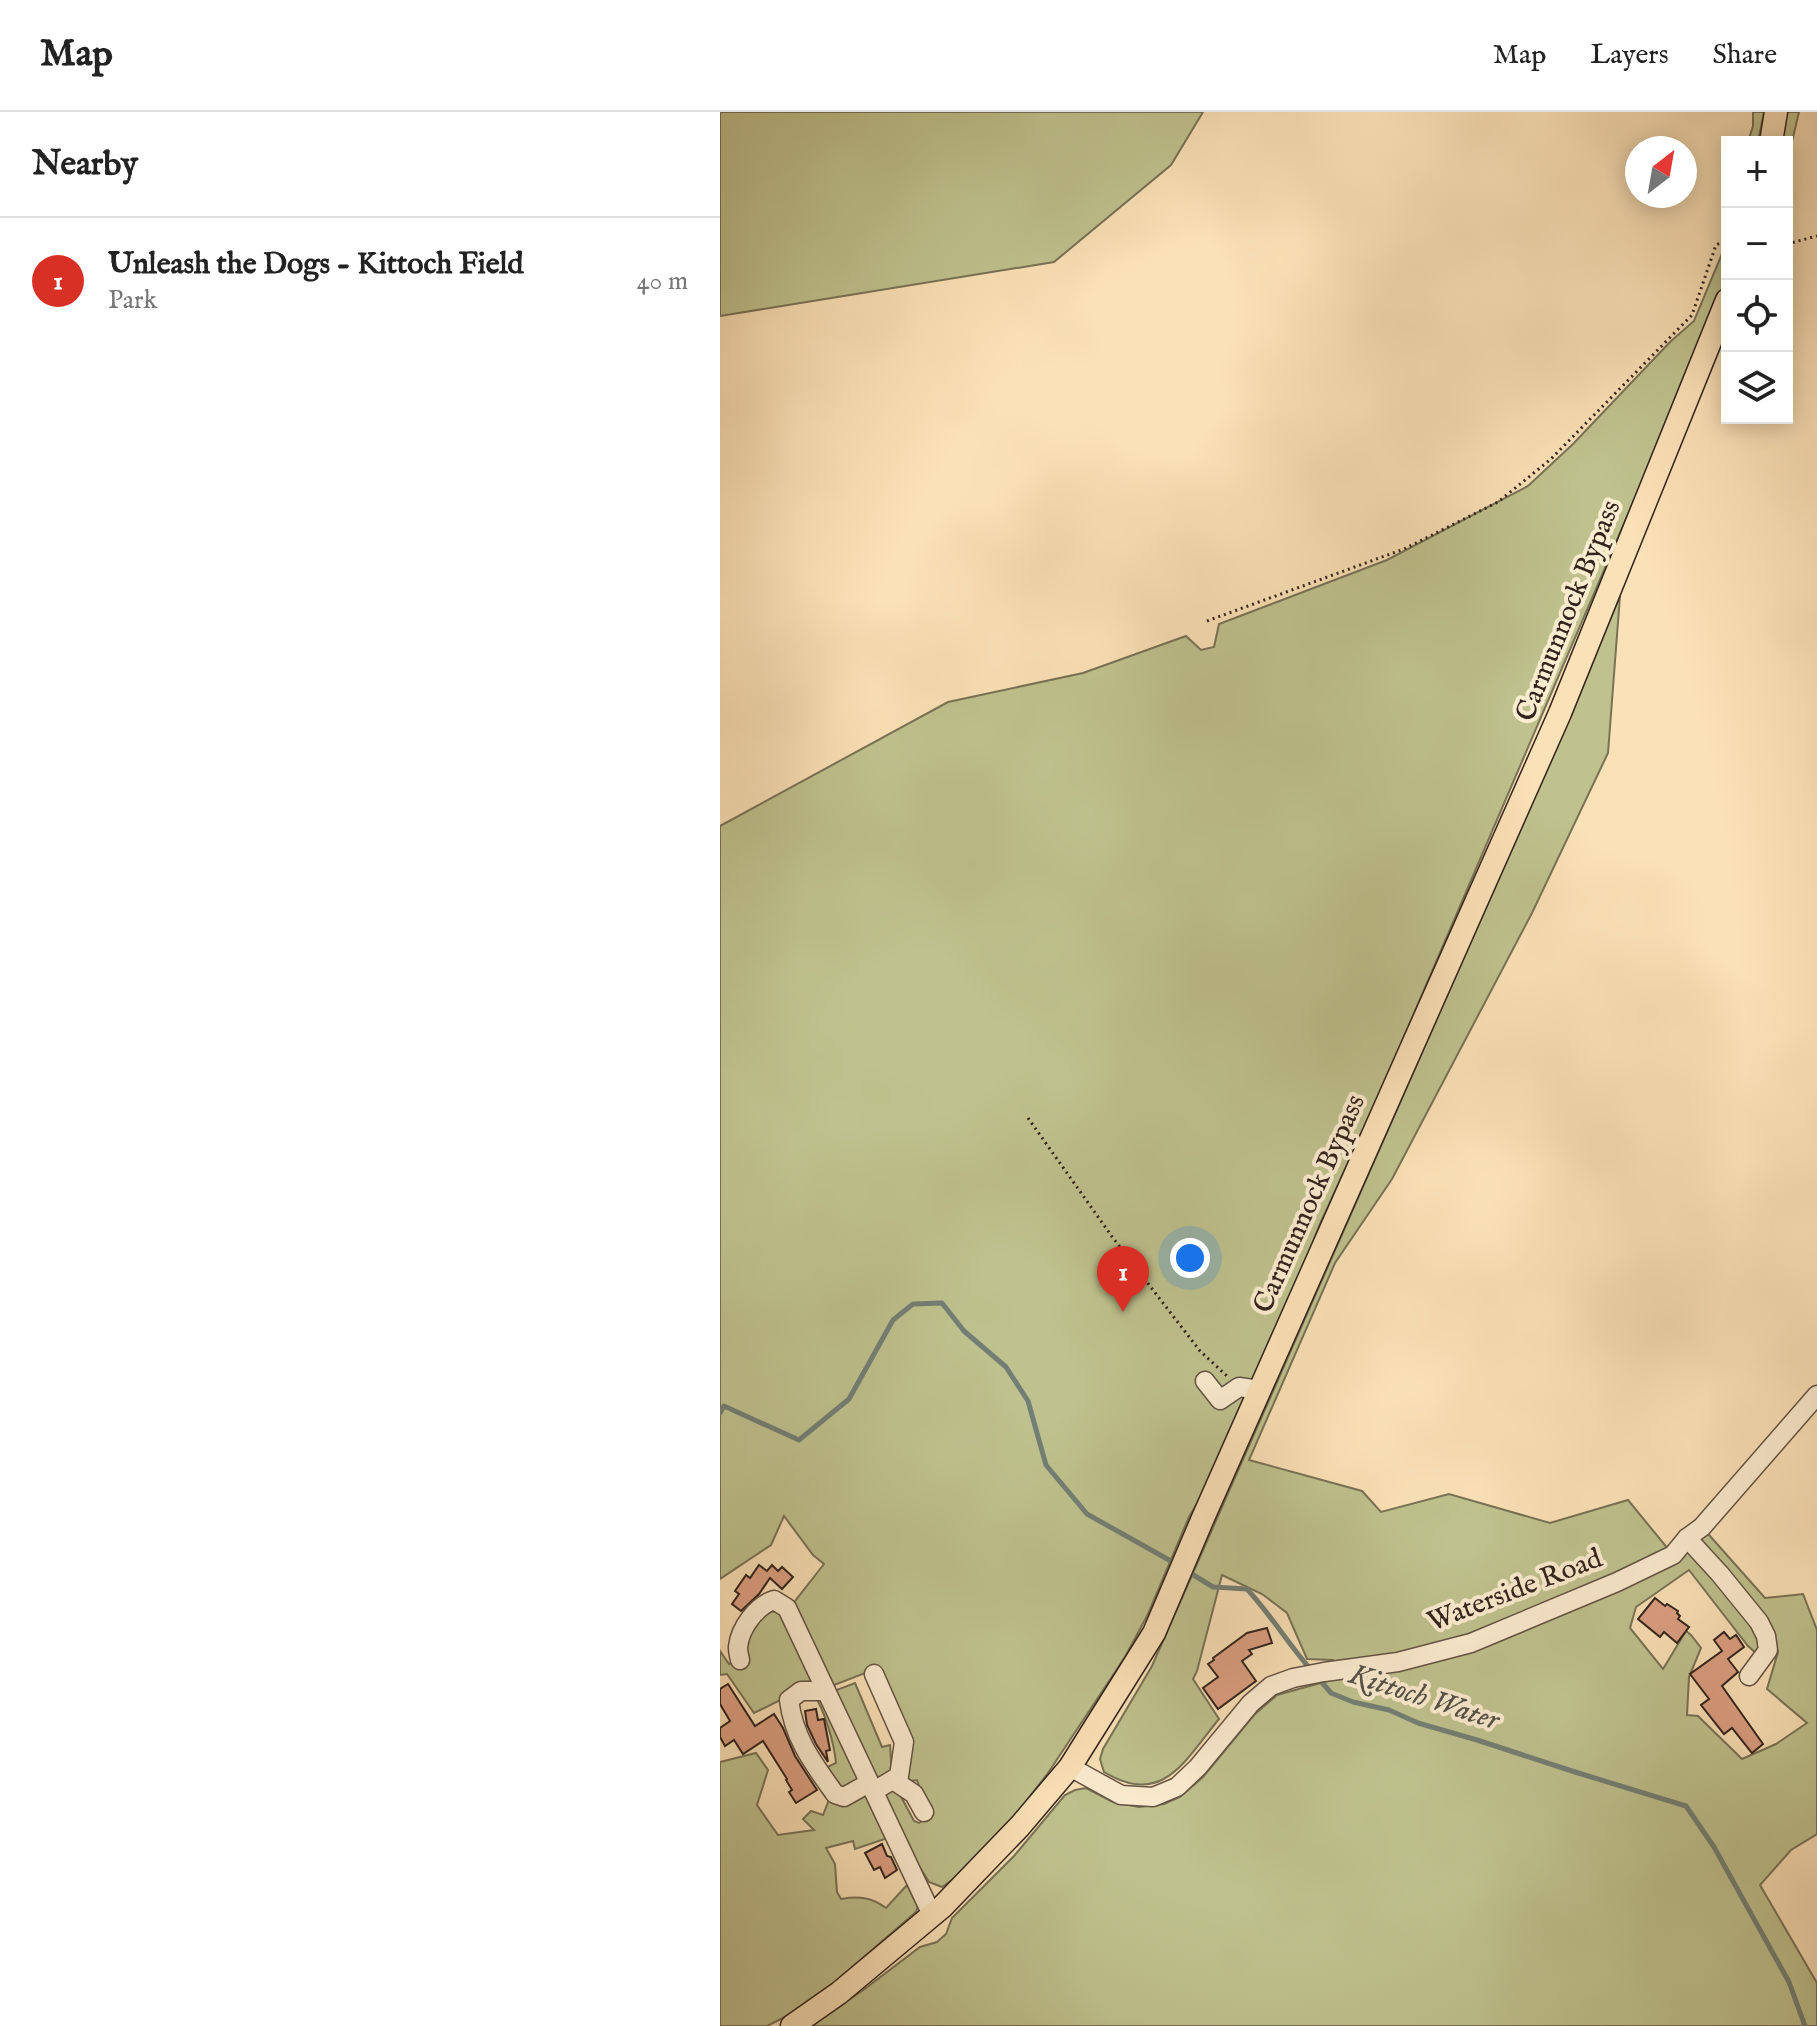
<!DOCTYPE html>
<html lang="en">
<head>
<meta charset="utf-8">
<style>
	body { margin:0; font-family:"IM FELL English",serif; background:#f6f6f6; color:#222 }
	.controls { position:absolute; right:24px; top:24px; display:grid; overflow:hidden; border-radius:0px; box-shadow:0 4px 20px #0003 }
	.controls button { width:72px; height:72px; display:grid; place-items:center; padding:0; border:0; border-bottom:2px solid #e0e0e0; background:#fff; color:#222; font:40px sans-serif }
	.compass { position:absolute; left:905px; top:24px; width:72px; height:72px; border-radius:50%; background:#fff; box-shadow:0 4px 20px #0003; rotate:31deg }
	.you { position:absolute; left:470px; top:1146px; width:28px; height:28px; margin:-20px; border:6px solid #fff; border-radius:50%; background:#1a73e8; box-shadow:0 0 0 12px #1a73e833 }
	.badge { display:grid; place-items:center; width:52px; height:52px; border-radius:50%; background:#d93025; color:#fff; font-size:26px; font-weight:700 }
	.pin { position:absolute; translate:-50% -66px; filter:drop-shadow(0 2px 4px #0008) }
	.pin::after { content:''; position:absolute; top:42px; width:28px; height:24px; background:inherit; clip-path:polygon(0 0,100% 0,50% 100%) }
	.list { margin:0; padding:0; list-style:none }
	h2 { display:flex; justify-content:space-between; align-items:center; height:104px; margin:0; padding:0 32px; font-size:34px }
	h2 small { font-size:26px; font-weight:400; color:#767676 }
	.list li { display:grid; grid-template-columns:52px 1fr auto; gap:24px; align-items:center; box-sizing:border-box; height:128px; padding:0 32px; border-top:2px solid #e0e0e0 }
	.list b { display:block; font-size:30px; white-space:nowrap }
	.list p { margin:0; font-size:26px; white-space:nowrap; color:#767676 }
	.list em { font-size:26px; font-style:normal; color:#767676 }
	.icon { flex:none; width:44px; height:44px; fill:none; stroke:currentColor; stroke-width:2; stroke-linecap:round; stroke-linejoin:round }
	.map { position:relative; flex:none; width:1097px; height:1914px; overflow:hidden }
	header { display:flex; align-items:center; gap:48px; box-sizing:border-box; height:112px; padding:0 40px; background:#fff; border-bottom:2px solid #e0e0e0 }
	header strong { font-size:38px }
	nav { display:flex; gap:44px; margin-inline-start:auto; font-size:28px }
	main { display:flex }
	aside { flex:1; background:#fff }
	.map>svg:first-child { display:block }
</style>
</head>
<body>
<header>
<strong>Map</strong>
<nav><a>Map</a><a>Layers</a><a>Share</a></nav>
</header>
<main>
<aside>
<h2>Nearby<small></small></h2>
<ul class="list">
<li><span class="badge">1</span><div><b>Unleash the Dogs - Kittoch Field</b><p>Park</p></div><em>40 m</em></li>
</ul>
</aside>
<div class="map">
<svg width="1097" height="1914" viewBox="0 0 1097 1914">
	<rect width="100%" height="100%" fill="#fbe1b7"/>
	<filter id="stains"><feTurbulence type="fractalNoise" baseFrequency=".0025" numOctaves="4"/><feColorMatrix values="0 0 0 0 .2 0 0 0 0 .09 0 0 0 0 .02 0 0 0 .5 -.17"/></filter>
	<radialGradient id="worn" r=".72"><stop offset=".6" stop-color="#630" stop-opacity="0"/><stop offset="1" stop-color="#630" stop-opacity=".3"/></radialGradient>
	<!-- green -->
	<g fill="#bfc28e" stroke="#787256" stroke-width="2" fill-rule="evenodd">
		<path d="M0,0H483L451,53L334,150L0,204Z"/>
		<path d="M1033,0H1044L1038,30H1028L1033,14Z"/>
		<path d="M1066,0H1079L1067,51V30H1061Z"/>
		<path d="M1007,135V161L1001,183L981,232L659,983L600,1112L578,1168L516,1305L494,1363L469,1405L428,1502L405,1545L328,1661L290,1710L236,1765L222,1775L209,1770L197,1751L161,1680L170,1678L178,1679L194,1709L199,1711L210,1705L197,1668L183,1670L188,1645L158,1556L109,1575L72,1493L104,1452L93,1443L64,1404L51,1433L0,1467V714L228,590L363,561L466,524L481,538L494,535L499,512L667,448L808,374L853,332L950,230L974,209L1004,137Z"/>
		<path d="M900,484L888,641L812,801L672,1067L615,1151L529,1348L642,1379L661,1400L729,1382L830,1411L908,1388L953,1443L982,1415L1045,1486L1083,1482L1097,1518V1722L1071,1738L1040,1773L1097,1871V1914H90L142,1879L200,1835L217,1830L226,1822L232,1806L294,1744L345,1683L355,1678L366,1676L393,1690L419,1695L444,1692L460,1685L483,1665L534,1603L557,1583L622,1565L613,1548L587,1547L567,1501L542,1482L502,1463L477,1559L473,1567L499,1607C465,1648 443,1696 384,1660L380,1647L383,1637L432,1554L808,700ZM969,1458L1028,1534L1036,1541L1052,1523L1058,1540L1047,1577L1087,1611L1056,1632L1022,1647L978,1604L967,1603L969,1565L981,1536L971,1523L966,1519L943,1557L910,1516L916,1495Z"/>
		<path d="M48,1499L58,1500L67,1506L97,1570L34,1601L7,1562L0,1563V1539L9,1552L25,1547L26,1526L41,1504Z"/>
		<path d="M135,1571L162,1635L170,1633L172,1661L159,1671L114,1579Z"/>
		<path d="M103,1582L168,1726L135,1737L133,1729L106,1736L115,1752L117,1780L121,1787C139,1784 151,1785 166,1796L187,1773L198,1794L196,1800L95,1887L67,1904L47,1914H0V1650L36,1641L48,1658L37,1693L58,1723L94,1718L83,1707L91,1699L103,1703L110,1685L99,1659L116,1651C114,1631 105,1599 94,1583Z"/>
	</g>
	<g fill="none" stroke-linecap="round" stroke-linejoin="round">
		<!-- stream -->
		<g stroke="#737f75" stroke-width="5">
			<path d="M0,1301L4,1294L79,1328L129,1287L173,1208L193,1192L222,1191L244,1219L286,1255L308,1289L326,1353L367,1402L458,1453"/>
			<path d="M467,1459L493,1475L527,1477C551,1503 569,1533 592,1559"/>
			<path d="M599,1567L611,1581L633,1590L669,1598L698,1611L757,1628L855,1660L966,1694L994,1735L1069,1870L1085,1914"/>
		</g>
	</g>
	<!-- building -->
	<g fill="#dc9f82" stroke="#32231d" stroke-width="2">
		<path d="M39,1453L47,1459L52,1453L58,1459L62,1455L73,1465L62,1477L50,1466L39,1482L21,1499L12,1492L19,1482L15,1479L26,1463L30,1466Z"/>
		<path d="M935,1486L945,1494L947,1492L958,1499L957,1501L960,1504L958,1507L969,1515L957,1531L944,1520L940,1525L918,1507Z"/>
		<path d="M547,1516L552,1531L529,1538L532,1542L522,1549L536,1569L498,1597L483,1576L498,1565L488,1552L494,1548L493,1546L527,1521Z"/>
		<path d="M1004,1520L1010,1527L1016,1523L1024,1535L1008,1547L1018,1560L1002,1574L1043,1632L1032,1641L1012,1616L1004,1622L981,1593L989,1587L970,1562L1002,1539L994,1528Z"/>
		<path d="M8,1572L35,1614L54,1602L63,1616L75,1644L97,1678L76,1691L69,1680L72,1678L66,1668L67,1667L43,1629L23,1642L14,1628L5,1634L0,1625V1616L10,1609L0,1592V1577Z"/>
		<path d="M96,1597L98,1608L104,1607L110,1638L106,1639L108,1650L96,1632L87,1613L85,1599Z"/>
		<path d="M162,1732L167,1744L171,1745L177,1758L165,1766L160,1755L154,1758L145,1741Z"/>
	</g>
	<g fill="none" stroke-linecap="round" stroke-linejoin="round">
		<!-- minor casing -->
		<g stroke="#645244" stroke-width="21">
			<g id="minor">
				<path d="M485,1269L500,1288L519,1275L540,1278"/>
				<path d="M967,1426L1000,1462L1039,1510L1046,1524L1048,1538L1029,1564"/>
				<path d="M20,1548C19,1544 18,1539 18,1535C20,1516 36,1494 54,1488L67,1496L212,1803"/>
				<path d="M106,1579H81L69,1588C74,1627 93,1651 115,1682L124,1685L149,1671"/>
				<path d="M350,1655L401,1683L433,1685L457,1675L478,1655L531,1591L551,1574L573,1566L604,1560L678,1550L751,1531L897,1470L953,1443L967,1426L982,1415L1097,1283"/>
				<path d="M173,1668L194,1682L204,1700"/>
				<path d="M154,1679L179,1664L184,1630L154,1562"/>
			</g>
		</g>
		<!-- major casing -->
		<g stroke="#32231d" stroke-width="25">
			<g id="major">
				<path d="M1051,30L1056,0"/>
				<path d="M72,1914L119,1881L222,1795L300,1714L350,1655L434,1521L483,1406L840,601L1007,188"/>
			</g>
		</g>
		<!-- path -->
		<g stroke="#32231d" stroke-width="3" stroke-dasharray="2 4" stroke-linecap="butt">
			<path d="M1067,132L1097,124"/>
			<path d="M487,509L684,437L778,390L831,347L972,203L996,133L1007,128"/>
			<path d="M308,1006L393,1126L480,1239L507,1264"/>
		</g>
		<!-- minor -->
		<use href="#minor" stroke="#fcecd0" stroke-width="18"/>
		<!-- major -->
		<use href="#major" stroke="#fbe1b7" stroke-width="22"/>
	</g>
	<g text-anchor="middle" dominant-baseline="central" stroke-width="8" stroke-linejoin="round" paint-order="stroke">
		<!-- street labels -->
		<g font-size="28" fill="#32231d" stroke="#fcecd0">
			<text transform="translate(849 499) rotate(-68)">Carmunnock Bypass</text>
			<text transform="translate(590 1092) rotate(-66)">Carmunnock Bypass</text>
			<text transform="translate(795 1479) rotate(-21)">Waterside Road</text>
		</g>
		<!-- water labels -->
		<g font-size="30" font-style="italic" fill="#535149" stroke="#fcecd0">
			<text transform="translate(704 1586) rotate(18)">Kittoch Water</text>
		</g>
	</g>
	<rect width="100%" height="100%" filter="url(#stains)"/>
	<rect width="100%" height="100%" fill="url(#worn)"/>
</svg>
<div class="controls">
<button>+</button>
<button>−</button>
<button><svg class="icon" aria-label="locate" viewBox="0 0 24 24"><circle cx="12" cy="12" r="6"/><path d="M12 2v4M12 18v4M2 12h4M18 12h4"/></svg></button>
<button><svg class="icon" aria-label="layers" viewBox="0 0 24 24"><path d="M12 4l9 5-9 5-9-5zM3 14l9 5 9-5"/></svg></button>
</div>
<svg class="compass" viewBox="-18 -18 36 36"><path d="M0-13l5 13h-10z" fill="#e53935"/><path d="M0 13l5-13h-10z" fill="#767676"/></svg>
<div class="you"></div>
<div class="pin badge" style="left:403px;top:1200px">1</div>
</div>
</main>
</body>
</html>
